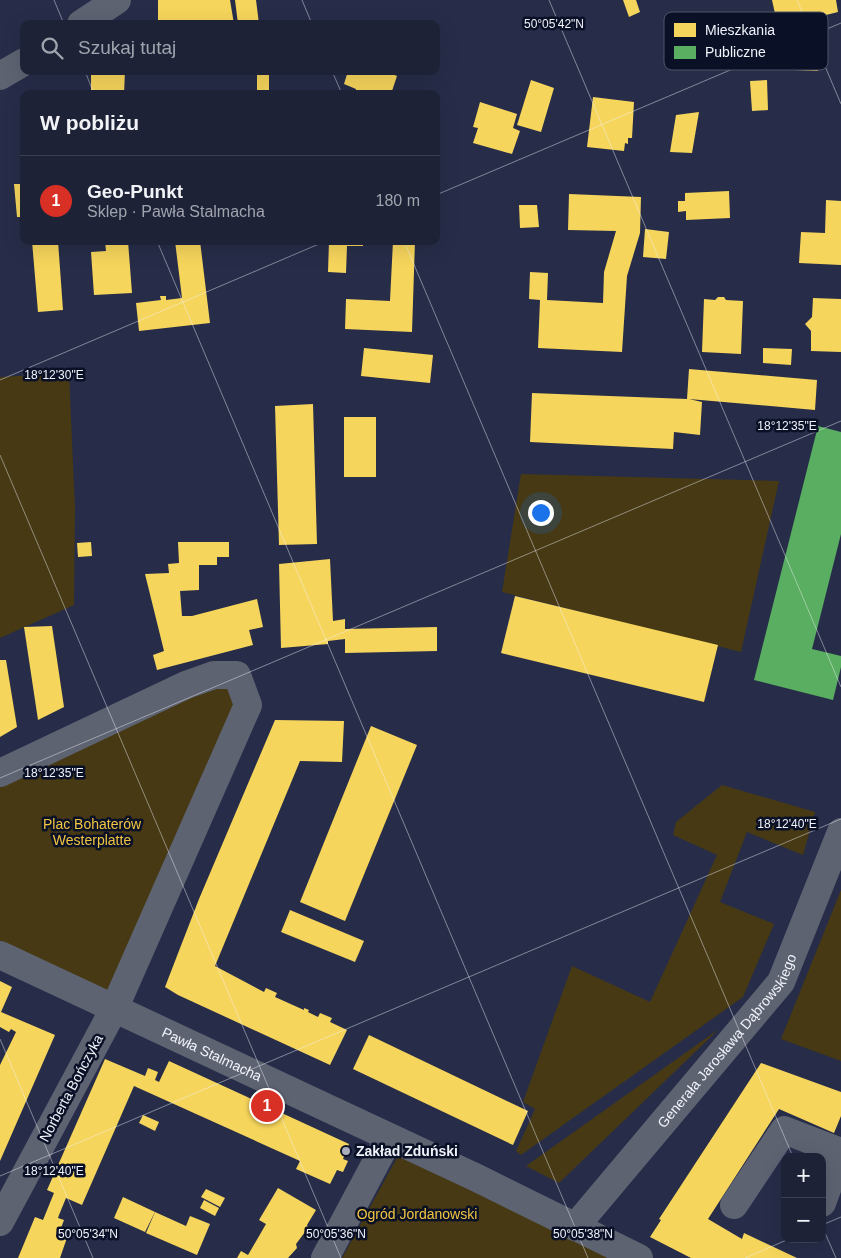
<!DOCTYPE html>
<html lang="pl">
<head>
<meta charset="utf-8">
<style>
	body { margin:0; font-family:Helvetica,sans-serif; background:#252a3f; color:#f1f3f6 }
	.controls { position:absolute; right:15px; bottom:15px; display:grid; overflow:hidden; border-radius:10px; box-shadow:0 5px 20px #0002 }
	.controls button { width:45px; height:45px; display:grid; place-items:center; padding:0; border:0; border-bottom:1px solid #3b3f52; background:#1d2237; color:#f1f3f6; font:25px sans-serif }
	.you { position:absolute; left:540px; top:512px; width:18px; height:18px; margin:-12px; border:4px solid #fff; border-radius:50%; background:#1a73e8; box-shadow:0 0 0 8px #1a73e833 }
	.badge { display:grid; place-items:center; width:32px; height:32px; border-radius:50%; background:#d93025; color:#fff; font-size:16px; font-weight:700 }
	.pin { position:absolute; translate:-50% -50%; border:2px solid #fff; box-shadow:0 1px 5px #0006 }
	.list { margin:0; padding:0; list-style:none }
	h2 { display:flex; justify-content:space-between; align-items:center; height:65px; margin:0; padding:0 20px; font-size:21px }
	h2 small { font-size:16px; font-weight:400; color:#a0a4ad }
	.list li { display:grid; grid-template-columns:32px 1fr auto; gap:15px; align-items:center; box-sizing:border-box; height:90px; padding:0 20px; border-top:1px solid #3b3f52 }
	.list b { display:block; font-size:19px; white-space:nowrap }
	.list p { margin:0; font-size:16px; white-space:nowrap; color:#a0a4ad }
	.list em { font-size:16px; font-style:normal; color:#a0a4ad }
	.icon { flex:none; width:28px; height:28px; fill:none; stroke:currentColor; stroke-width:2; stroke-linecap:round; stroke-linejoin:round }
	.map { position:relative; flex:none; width:841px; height:1258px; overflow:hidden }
	.search { position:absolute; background:#1d2237; box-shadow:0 5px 20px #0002; left:20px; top:20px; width:420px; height:55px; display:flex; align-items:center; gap:12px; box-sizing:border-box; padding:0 18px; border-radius:10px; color:#a0a4ad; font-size:19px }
	.panel { position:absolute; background:#1d2237; box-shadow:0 5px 20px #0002; left:20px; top:90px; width:420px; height:155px; border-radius:10px }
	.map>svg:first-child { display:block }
</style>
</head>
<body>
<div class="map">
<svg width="841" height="1258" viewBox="0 0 841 1258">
	<rect width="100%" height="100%" fill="#272d49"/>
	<!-- green -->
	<g fill="#463914">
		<path d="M69,373L75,508L74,605L0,638V377Z"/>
		<path d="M521,474L779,481L741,652L502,592Z"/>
		<path d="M214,675L248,705L115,1007L0,955V773Z"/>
		<path d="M722,785L815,812L803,855L747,832L720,902L774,924L743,997L521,1155L516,1151L535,1109L523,1102L572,966L650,1002L717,855L673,835L676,822Z"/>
		<path d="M841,890V1061L781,1039Z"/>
		<path d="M719,1029L559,1183L526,1166Z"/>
		<path d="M398,1156L614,1258H342Z"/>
	</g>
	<!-- homes -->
	<g fill="#f6d55c">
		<path d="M158,0H230L234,24H158Z"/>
		<path d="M235,0H256L259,24H238Z"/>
		<path d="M623,0H636L640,12L629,17Z"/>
		<path d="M772,0H836L838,12L822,16V19L778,27Z"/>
		<path d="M816,31L826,33L818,71L794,70L792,37Z"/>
		<path d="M91,71H125L124,94H105V90L91,91Z"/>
		<rect x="257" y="71" width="12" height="23"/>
		<path d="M348,71H385L397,76L391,94H355L356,89L344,84Z"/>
		<path d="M531,80L554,88L541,132L517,125Z"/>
		<path d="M767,80L768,110L752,111L750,81Z"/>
		<path d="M593,97L634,102L632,138H628V144L625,143L624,151L587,147Z"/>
		<path d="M480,102L517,114L513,128L520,131L512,154L473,143L478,128L473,127Z"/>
		<path d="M699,112L692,153L670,152L676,115Z"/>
		<path d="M14,184H24V217H17Z"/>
		<path d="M729,191L730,218L686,220V211L678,212V201H685V193Z"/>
		<path d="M569,194L641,197L640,233L627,276L622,352L538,348L540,300L529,299L530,272L548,273L547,300L603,303L604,272L616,231L568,230Z"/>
		<path d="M826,200L841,201V265L799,263L801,232L825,233Z"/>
		<path d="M519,205H537L539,227L520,228Z"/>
		<path d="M645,229L669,232L666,259L643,257Z"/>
		<path d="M32,241H58L63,310L38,312Z"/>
		<path d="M105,241H128L132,293L94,295L91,252L106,251Z"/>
		<path d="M175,241H200L210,323L139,331L136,303L161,300L160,296H166V300L182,298Z"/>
		<path d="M329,241H363V246H347L346,273L328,272Z"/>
		<path d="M393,241H415L412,332L345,329L346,299L390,301Z"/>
		<path d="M718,297H724L726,300L743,301L741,354L702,352L704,299L715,300Z"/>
		<path d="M813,298L841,299V352L811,351V331L805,324L812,317Z"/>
		<path d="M364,348L433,355L430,383L361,376Z"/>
		<path d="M763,348L792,349L791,365L763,363Z"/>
		<path d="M689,369L817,380L815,410L689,399L702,402L700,435L674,432L673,449L530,442L532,393L687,399Z"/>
		<path d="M313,404L317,544L279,545L275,406Z"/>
		<rect x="344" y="417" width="32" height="60"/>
		<path d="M91,542L92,556L78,557L77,543Z"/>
		<path d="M178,542H229V557H217V565H199V590L180,591L182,616H192L257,599L263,627L249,630L253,645L157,670L153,655L164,651L145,574L169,573L168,564L179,563Z"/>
		<path d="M330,559L333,621L345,619V629L437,627V651L345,653V639L328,641V644L281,648L279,564Z"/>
		<path d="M515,596L718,645L704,702L501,653Z"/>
		<path d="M52,626L64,707L38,720L24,627Z"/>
		<path d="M0,660H6L17,727L0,737Z"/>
		<path d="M275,720L344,721L342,762L300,761L215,966L264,992L266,988L277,993L275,997L304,1010V1008L309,1010L308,1012L318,1017L320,1013L332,1018L330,1022L347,1030L330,1065L178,995L165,987L199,899Z"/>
		<path d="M371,726L417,745L345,921L300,902Z"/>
		<path d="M290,910L364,941L355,962L281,932Z"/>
		<path d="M0,981L12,987L1,1012L55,1035L0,1161V1065L16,1032L11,1029L9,1032L0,1027Z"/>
		<path d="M369,1035L528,1111L513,1145L353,1069Z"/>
		<path d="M105,1059L145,1076L148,1068L158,1072L155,1080L159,1082L169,1061L349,1144L343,1159L348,1161L343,1172L337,1170L330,1184L296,1169L300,1161L134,1086L82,1205L66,1198L59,1215L58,1218L64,1220L61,1228L69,1232L60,1258H18L35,1217L43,1220L54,1193L47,1190Z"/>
		<path d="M761,1063L841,1092V1116L834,1133L779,1109L708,1219L742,1239L744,1233L797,1258H691L650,1237L661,1220L659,1219Z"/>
		<path d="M143,1115L159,1122L155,1131L139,1123Z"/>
		<path d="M278,1188L316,1210L307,1225L308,1228L296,1244L297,1248L288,1258H237L241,1251L248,1255L266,1224L259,1220Z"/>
		<path d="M206,1189L225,1198L220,1207L201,1197Z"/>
		<path d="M123,1197L155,1212L145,1232L114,1218Z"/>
		<path d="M204,1200L219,1208L215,1216L200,1208Z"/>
		<path d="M155,1212L186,1226L190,1216L210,1224L197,1255L146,1233Z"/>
	</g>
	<!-- public -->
	<path fill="#5aae61" d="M818,426L841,432V534L812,649L841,656V667L833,700L754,680Z"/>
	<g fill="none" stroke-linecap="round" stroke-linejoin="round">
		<!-- minor -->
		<g stroke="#5e6372" stroke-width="28">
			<path d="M81,24L117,0"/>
			<path d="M0,76L24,62"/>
			<path d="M0,773L186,685L214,675H237L248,705L115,1007L0,1222"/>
			<path id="s1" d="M0,955L477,1178L639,1258"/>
			<path d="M822,1203L841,1151"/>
			<path d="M734,1205L784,1130L841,1152"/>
			<path id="s2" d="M575,1227L781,982L841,832"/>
			<path d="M325,1258L389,1138"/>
		</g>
	</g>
	<!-- ticks -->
	<path fill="none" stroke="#f1f3fa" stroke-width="1" stroke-opacity="0.45" d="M54,0L64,24M302,0L312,24M549,0L841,687M797,0L841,104M85,71L94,94M332,71L342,94M436,195L841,23M157,241L588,1258M404,241L793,1157M0,380L326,241M0,455L341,1258M0,778L841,421M0,1039L93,1258M0,1176L841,819M822,1225L841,1217M822,1226L836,1258M745,1258L789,1239"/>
	<!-- markers -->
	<circle fill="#aaaebc" stroke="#0a1127" stroke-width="2" cx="346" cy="1151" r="5"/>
	<g text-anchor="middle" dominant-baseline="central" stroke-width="5" stroke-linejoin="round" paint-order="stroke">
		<!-- park labels -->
		<g font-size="14" fill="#f1c441" stroke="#0a1127">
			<text x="92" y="824">Plac Bohaterów<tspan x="92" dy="16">Westerplatte</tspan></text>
			<text x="417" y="1214">Ogród Jordanowski</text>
		</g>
		<!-- street labels -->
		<g font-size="14" fill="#f1f3fa" stroke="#0a1127">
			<text stroke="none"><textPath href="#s2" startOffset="241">Generała Jarosława Dąbrowskiego</textPath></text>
			<text stroke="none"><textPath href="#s1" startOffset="234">Pawła Stalmacha</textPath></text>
			<text transform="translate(71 1088) rotate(-62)">Norberta Bończyka</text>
		</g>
		<!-- poi labels -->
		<g font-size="14" font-weight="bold" fill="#f1f3fa" stroke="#0a1127" text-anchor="start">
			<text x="356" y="1151">Zakład Zduński</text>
		</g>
	</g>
	<!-- legend -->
	<rect x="664" y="12" width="164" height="58" rx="8" fill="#0a1127" stroke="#4f5566" stroke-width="1"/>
	<rect x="674" y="23" width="22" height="14" fill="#f6d55c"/>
	<rect x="674" y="46" width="22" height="13" fill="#5aae61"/>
	<g font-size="14" fill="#f1f3fa">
		<text x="705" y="35">Mieszkania</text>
		<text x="705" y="57">Publiczne</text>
	</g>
	<g font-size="12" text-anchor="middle" fill="#f1f3fa" stroke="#0a1127" stroke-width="5" stroke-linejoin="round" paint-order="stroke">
		<text x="554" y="28">50°05'42"N</text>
		<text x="54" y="379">18°12'30"E</text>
		<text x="787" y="430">18°12'35"E</text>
		<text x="54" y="777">18°12'35"E</text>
		<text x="787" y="828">18°12'40"E</text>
		<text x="54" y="1175">18°12'40"E</text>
		<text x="88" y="1238">50°05'34"N</text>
		<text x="336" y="1238">50°05'36"N</text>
		<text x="583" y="1238">50°05'38"N</text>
	</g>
</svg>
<div class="controls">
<button>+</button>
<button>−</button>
</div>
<div class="you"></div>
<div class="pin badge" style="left:267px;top:1106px">1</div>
<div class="search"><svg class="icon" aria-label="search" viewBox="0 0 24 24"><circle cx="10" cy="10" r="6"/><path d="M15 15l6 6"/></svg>Szukaj tutaj</div>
<section class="panel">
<h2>W pobliżu<small></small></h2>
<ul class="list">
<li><span class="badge">1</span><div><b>Geo-Punkt</b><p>Sklep · Pawła Stalmacha</p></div><em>180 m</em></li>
</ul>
</section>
</div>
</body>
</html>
